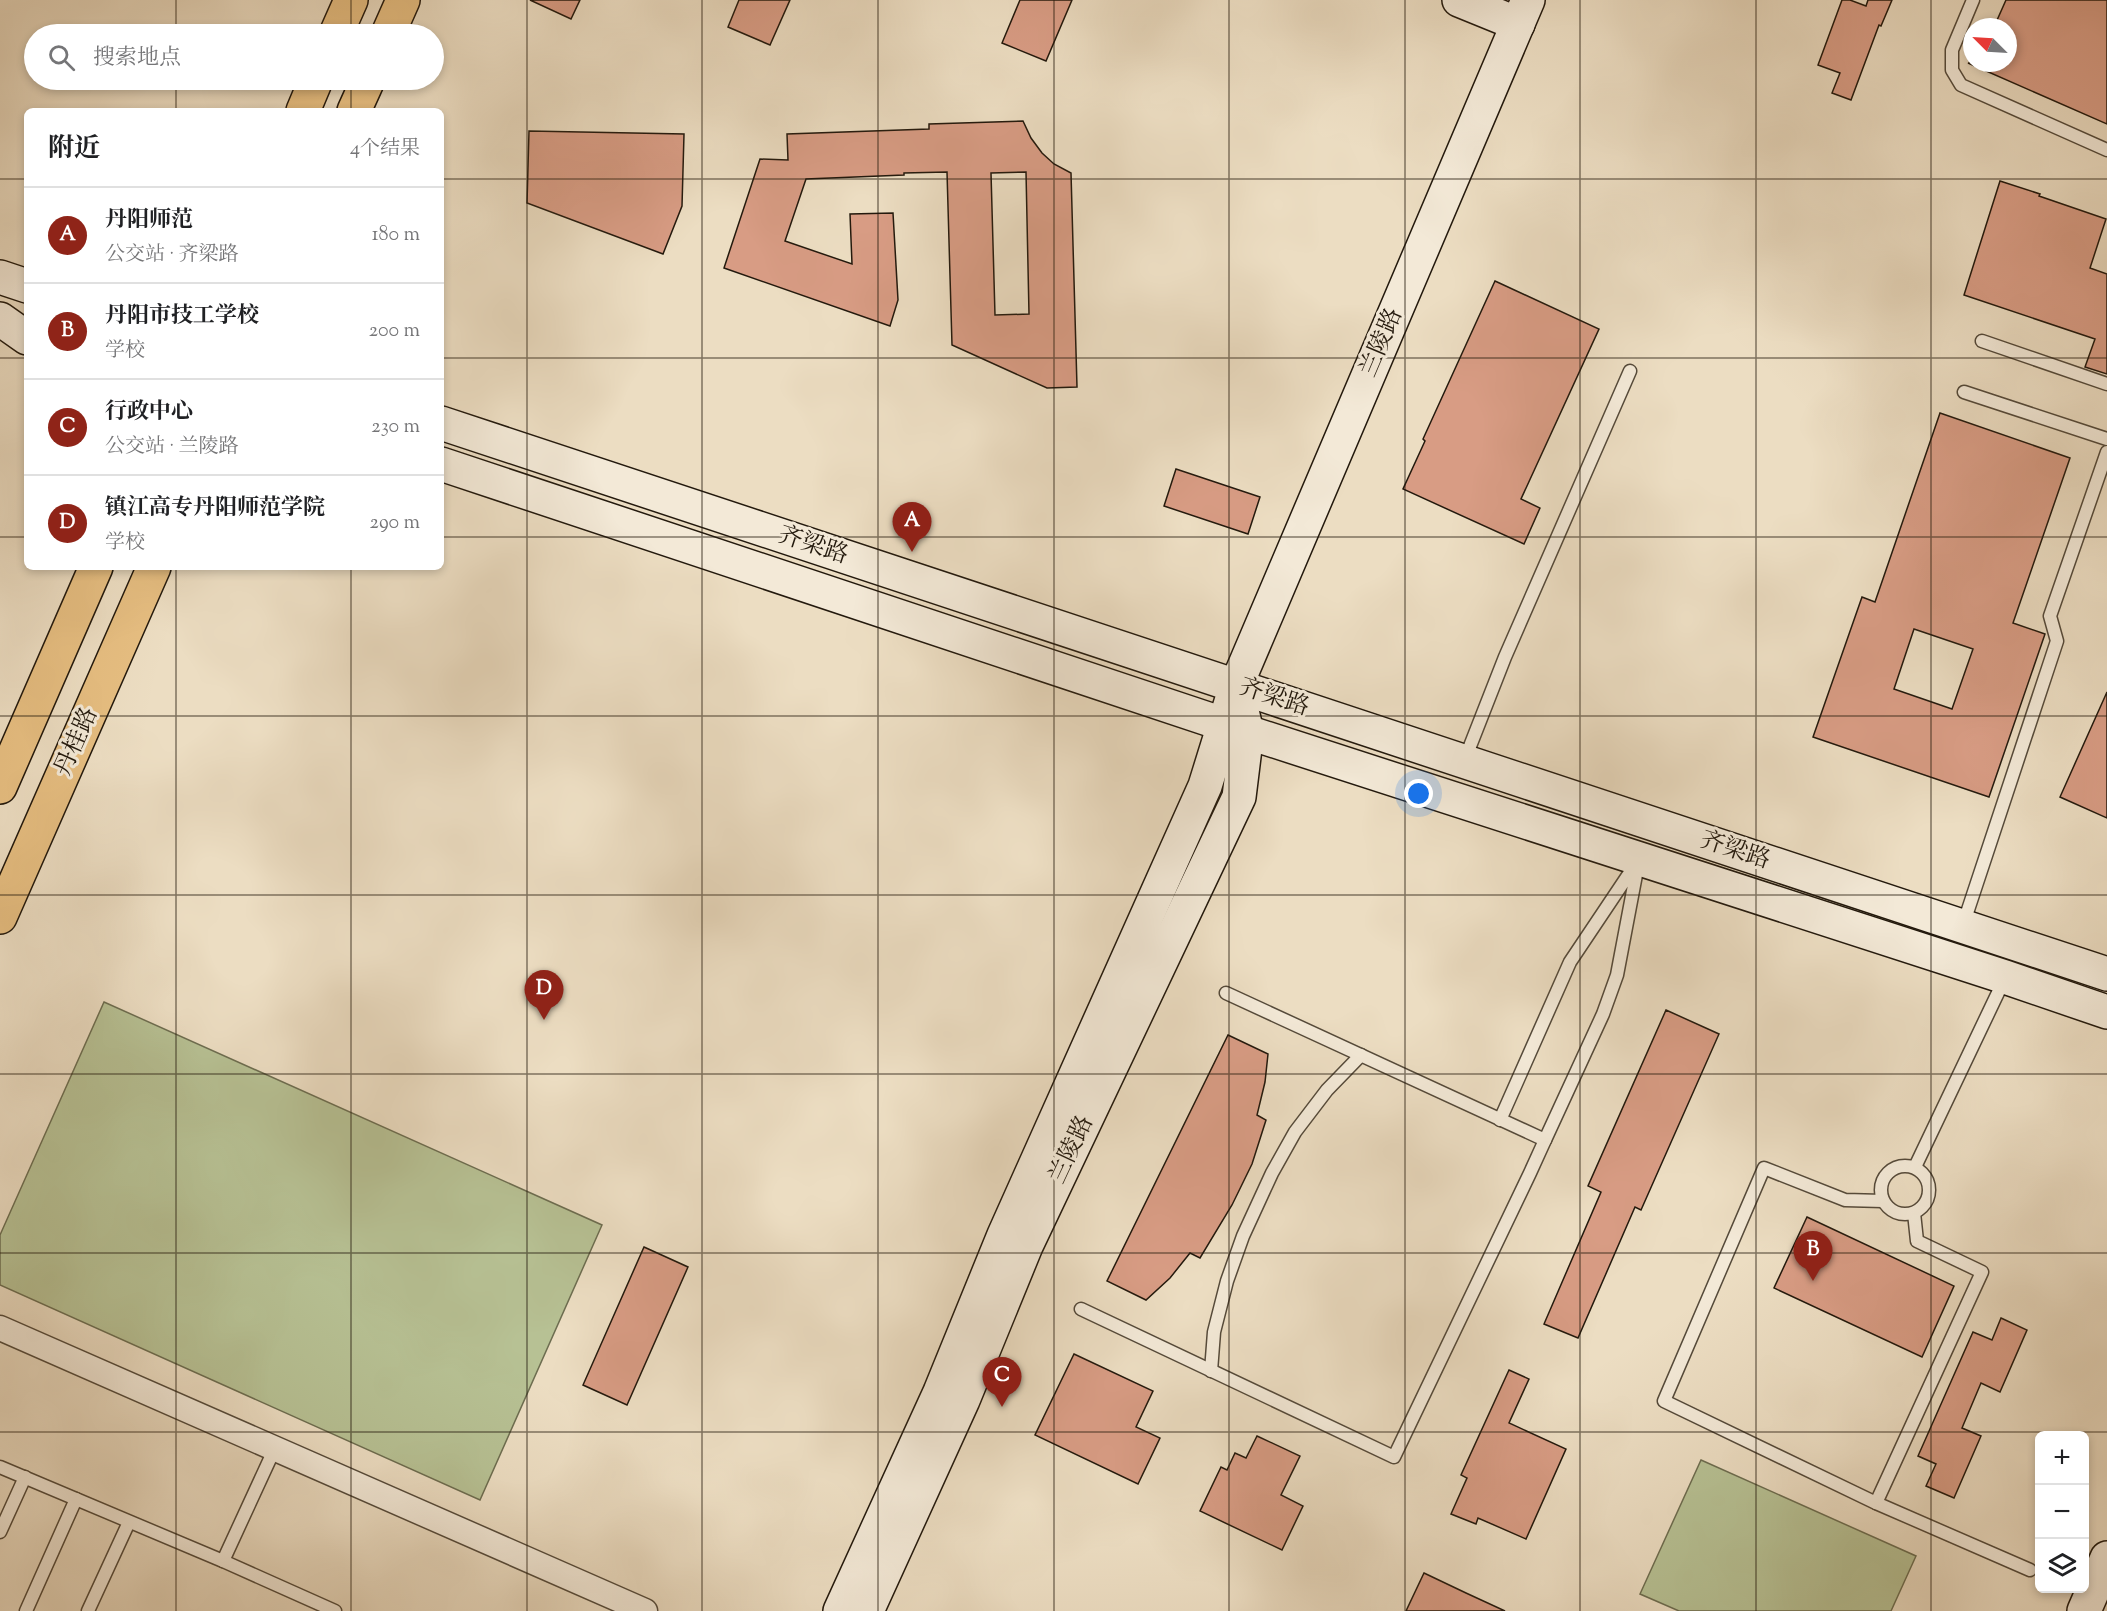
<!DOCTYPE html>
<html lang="zh">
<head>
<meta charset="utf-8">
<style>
	body { margin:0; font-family:"Sorts Mill Goudy","Noto Serif SC",serif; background:#f6f6f6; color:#202124 }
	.controls { position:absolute; right:18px; bottom:18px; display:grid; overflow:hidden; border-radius:9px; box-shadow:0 3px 9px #0003 }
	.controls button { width:54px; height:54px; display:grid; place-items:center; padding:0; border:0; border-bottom:2px solid #e0e0e0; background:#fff; color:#202124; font:30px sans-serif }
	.compass { position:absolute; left:1963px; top:18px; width:54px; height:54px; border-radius:50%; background:#fff; box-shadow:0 3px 9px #0003; rotate:294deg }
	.you { position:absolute; left:1419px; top:794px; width:21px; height:21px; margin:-15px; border:4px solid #fff; border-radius:50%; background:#1a73e8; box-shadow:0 0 0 9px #1a73e833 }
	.badge { display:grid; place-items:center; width:39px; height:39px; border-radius:50%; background:#8f2418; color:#fff; font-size:20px; font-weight:700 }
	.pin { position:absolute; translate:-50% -50px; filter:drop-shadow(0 2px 3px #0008) }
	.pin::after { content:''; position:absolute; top:32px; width:21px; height:18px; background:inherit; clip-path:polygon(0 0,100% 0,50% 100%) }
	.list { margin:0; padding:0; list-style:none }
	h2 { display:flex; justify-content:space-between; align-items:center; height:78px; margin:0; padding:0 24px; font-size:26px }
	h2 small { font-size:20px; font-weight:400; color:#757577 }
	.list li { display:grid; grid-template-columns:39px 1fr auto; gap:18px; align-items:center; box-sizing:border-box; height:96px; padding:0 24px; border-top:2px solid #e0e0e0 }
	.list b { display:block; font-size:22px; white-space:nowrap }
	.list p { margin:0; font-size:20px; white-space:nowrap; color:#757577 }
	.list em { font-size:20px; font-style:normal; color:#757577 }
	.icon { flex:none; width:33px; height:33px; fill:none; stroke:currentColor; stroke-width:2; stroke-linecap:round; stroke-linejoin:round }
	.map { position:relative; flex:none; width:2107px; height:1611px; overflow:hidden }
	.search { position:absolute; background:#fff; box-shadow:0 3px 9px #0003; left:24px; top:24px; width:420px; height:66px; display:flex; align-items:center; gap:15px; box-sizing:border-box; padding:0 21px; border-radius:33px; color:#757577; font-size:22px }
	.panel { position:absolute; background:#fff; box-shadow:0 3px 9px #0003; left:24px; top:108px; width:420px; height:462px; border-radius:9px }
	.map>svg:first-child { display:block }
</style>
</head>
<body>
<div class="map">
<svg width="2107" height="1611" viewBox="0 0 2107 1611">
	<rect width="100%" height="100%" fill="#ecddc2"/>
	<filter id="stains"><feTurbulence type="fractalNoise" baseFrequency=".00333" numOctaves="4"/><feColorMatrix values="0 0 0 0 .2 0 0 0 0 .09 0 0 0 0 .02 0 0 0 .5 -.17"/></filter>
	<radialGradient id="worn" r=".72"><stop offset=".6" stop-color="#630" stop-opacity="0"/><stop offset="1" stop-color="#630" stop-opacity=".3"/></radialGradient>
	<!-- green -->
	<g fill="#b7c194" stroke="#6d6d50" stroke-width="1.5">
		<path d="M104,1002L602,1225L480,1500L0,1285V1235Z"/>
		<path d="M1701,1460L1916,1556L1891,1611H1679L1640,1594Z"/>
	</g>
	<!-- building -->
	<g fill="#d89c84" stroke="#23190d" stroke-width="1.5" fill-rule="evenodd">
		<path d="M530,0H580L571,19Z"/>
		<path d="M739,0H790L770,45L728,27Z"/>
		<path d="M1020,0H1072L1046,61L1002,43Z"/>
		<path d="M1842,0H1850L1866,6L1868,0H1892L1881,26L1879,25L1851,100L1832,93L1840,73L1818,65Z"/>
		<path d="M2006,0H2107V124L1968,63H2008V27H1994Z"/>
		<path d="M1023,121L1031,138L1042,153L1054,164L1071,173L1077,387L1047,388L952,345L947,172L904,173V175L806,179L785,241L852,264L850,214L893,213L898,300L890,326L724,268L760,159L788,160L787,134L929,129V124ZM1026,172L1029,314L995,315L991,173Z"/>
		<path d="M529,131L684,134L682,206L663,254L527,203Z"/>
		<path d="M2000,181L2040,194L2039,196L2106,219L2090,268L2107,274V374L2085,367L2095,339L1964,295Z"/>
		<path d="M1495,281L1599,329L1521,499L1540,508L1524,544L1403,489L1425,441L1423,439Z"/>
		<path d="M1940,413L2070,458L2013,623L2045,634L1989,797L1813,737L1862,597L1875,602ZM1914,629L1973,649L1952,709L1894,689Z"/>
		<path d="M1176,469L1260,497L1248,534L1164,506Z"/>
		<path d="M2107,692V818L2060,797Z"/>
		<path d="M1666,1010L1719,1034L1641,1210L1635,1207L1578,1338L1544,1324L1601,1192L1588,1186Z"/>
		<path d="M1228,1035L1268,1054L1265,1082L1257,1115L1266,1120L1252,1164L1232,1205L1200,1258L1190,1253L1170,1278L1146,1300L1107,1281Z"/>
		<path d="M1807,1217L1954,1286L1922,1357L1774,1288Z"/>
		<path d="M644,1247L688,1267L627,1405L583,1385Z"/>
		<path d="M2001,1318L2027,1330L2000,1392L1981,1383L1962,1428L1981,1436L1954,1498L1926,1486L1936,1464L1918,1456L1973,1332L1992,1340Z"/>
		<path d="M1074,1354L1153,1391L1136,1427L1160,1438L1138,1484L1035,1435Z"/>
		<path d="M1509,1370L1529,1379L1509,1423L1566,1449L1526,1539L1478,1518L1476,1524L1451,1514L1467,1478L1461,1475Z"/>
		<path d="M1257,1436L1300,1456L1281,1495L1303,1506L1282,1550L1200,1511L1221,1467L1227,1470L1235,1453L1246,1458Z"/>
		<path d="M1424,1573L1466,1593L1505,1611H1406Z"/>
	</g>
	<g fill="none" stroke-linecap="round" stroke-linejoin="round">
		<!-- lane casing -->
		<g stroke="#554a3a" stroke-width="15">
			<g id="lane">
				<path d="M1973,0L1952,50V70L1961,85L2107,150"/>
				<path d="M1982,341L2107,384"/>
				<path d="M1964,392L2107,439"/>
				<path d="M1465,759L1505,657L1630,371"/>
				<path d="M1963,925L2057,641L2050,616L2107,452"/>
				<path d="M1500,1120L1570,962L1639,859L1617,975L1603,1014L1545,1140"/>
				<circle cx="1905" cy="1190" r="24"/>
				<path d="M1915,1167L2005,978"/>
				<path d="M1883,1201L1845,1200L1764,1168L1664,1401L1876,1503L2030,1570"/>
				<path d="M1081,1309L1394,1457L1530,1173L1545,1140L1226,993"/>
				<path d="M1211,1371L1214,1332L1227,1281L1243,1236L1272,1173L1295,1132L1327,1090L1361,1055"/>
				<path d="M0,1467L223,1561L275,1448"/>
				<path d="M1876,1503L1982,1272L1917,1241L1914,1213"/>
				<path d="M0,1532L25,1477"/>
				<path d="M223,1561L335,1611"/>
				<path d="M26,1611L76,1499"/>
				<path d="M88,1611L129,1522"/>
			</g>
		</g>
		<!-- street casing -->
		<g stroke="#554a3a" stroke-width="27">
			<path id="street" d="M0,1328L645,1611"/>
		</g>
		<!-- secondary casing -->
		<g stroke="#23190d" stroke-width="36">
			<g id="secondary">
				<path d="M1459,0L1518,24"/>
				<path d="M0,277L27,286"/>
				<path d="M0,319L27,338"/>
				<path d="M441,423L2107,974"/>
				<path d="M441,464L1247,732L2005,977L2107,1012"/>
				<path d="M840,1611L940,1392L1004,1235L1205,786L1236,686L1528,0"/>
				<path d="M867,1611L963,1400L1026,1246L1239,797L1247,732L1242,711"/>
				<path d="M2084,1611L2107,1558"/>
			</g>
		</g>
		<!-- primary casing -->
		<g stroke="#23190d" stroke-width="36">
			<g id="primary">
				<path d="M336,34L351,0"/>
				<path d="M388,34L403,0"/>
				<path d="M303,111L316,80"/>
				<path d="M354,111L368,80"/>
				<path d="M0,787L96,567"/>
				<path d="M0,917L154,567"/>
			</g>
		</g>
		<!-- lane -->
		<use href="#lane" stroke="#f3e9d7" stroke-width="12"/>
		<!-- street -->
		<use href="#street" stroke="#f3e9d7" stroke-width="24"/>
		<!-- secondary -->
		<use href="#secondary" stroke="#f3e9d7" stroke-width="33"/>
		<!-- primary -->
		<use href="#primary" stroke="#e6be81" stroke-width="33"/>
	</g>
	<!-- grid -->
	<path fill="none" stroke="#23190d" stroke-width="1.5" stroke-opacity="0.55" d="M176,0V34M351,0V34M527,0V1611M702,0V1611M878,0V1611M1054,0V1611M1229,0V1611M1405,0V1611M1580,0V1611M1756,0V1611M1931,0V1611M176,80V111M351,80V111M0,179H27M441,179H2107M0,358H27M441,358H2107M0,537H27M441,537H2107M176,567V1611M351,567V1611M0,716H2107M0,895H2107M0,1074H2107M0,1253H2107M0,1432H2107"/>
	<g text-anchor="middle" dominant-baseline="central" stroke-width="6" stroke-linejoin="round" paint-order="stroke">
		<!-- street labels -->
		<g font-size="24" fill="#23190d" stroke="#f3e9d7">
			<text transform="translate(1382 343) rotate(-67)">兰陵路</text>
			<text transform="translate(813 546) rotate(18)">齐梁路</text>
			<text transform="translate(1274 698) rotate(18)">齐梁路</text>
			<text transform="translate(77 742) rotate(-66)">丹桂路</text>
			<text transform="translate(1735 851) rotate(18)">齐梁路</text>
			<text transform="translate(1072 1150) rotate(-65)">兰陵路</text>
		</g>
	</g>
	<rect width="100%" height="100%" filter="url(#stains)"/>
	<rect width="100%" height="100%" fill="url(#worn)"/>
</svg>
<div class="controls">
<button>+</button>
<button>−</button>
<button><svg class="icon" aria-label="layers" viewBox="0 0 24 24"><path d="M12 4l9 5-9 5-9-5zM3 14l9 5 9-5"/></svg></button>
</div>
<svg class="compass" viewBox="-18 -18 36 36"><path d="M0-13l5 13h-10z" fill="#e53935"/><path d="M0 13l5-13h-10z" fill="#757577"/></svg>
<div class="you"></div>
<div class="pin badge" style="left:912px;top:552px">A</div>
<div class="pin badge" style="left:1813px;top:1281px">B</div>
<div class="pin badge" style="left:1002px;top:1407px">C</div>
<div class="pin badge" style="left:544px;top:1020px">D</div>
<div class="search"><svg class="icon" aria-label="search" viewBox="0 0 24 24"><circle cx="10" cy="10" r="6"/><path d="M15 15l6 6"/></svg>搜索地点</div>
<section class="panel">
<h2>附近<small>4个结果</small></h2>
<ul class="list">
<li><span class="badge">A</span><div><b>丹阳师范</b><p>公交站 · 齐梁路</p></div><em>180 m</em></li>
<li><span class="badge">B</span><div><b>丹阳市技工学校</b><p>学校</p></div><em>200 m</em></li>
<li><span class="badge">C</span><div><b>行政中心</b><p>公交站 · 兰陵路</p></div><em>230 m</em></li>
<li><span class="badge">D</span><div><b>镇江高专丹阳师范学院</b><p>学校</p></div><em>290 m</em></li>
</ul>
</section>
</div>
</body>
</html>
